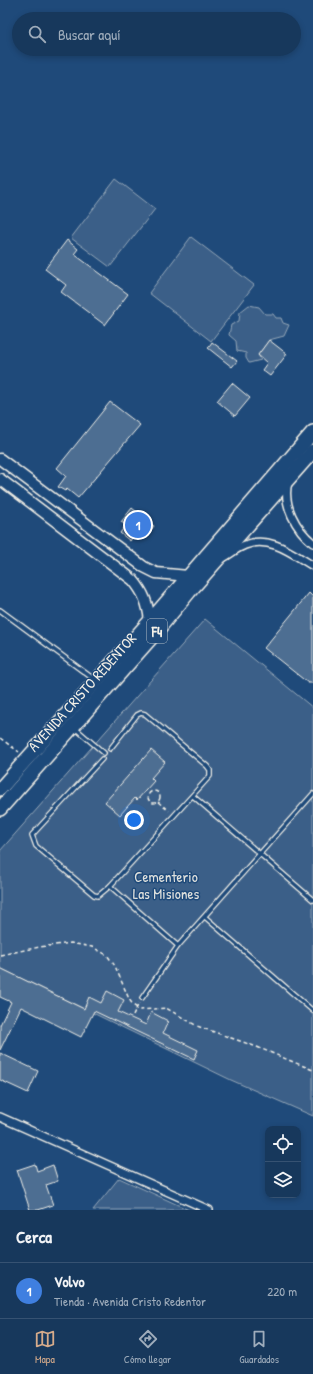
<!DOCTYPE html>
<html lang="es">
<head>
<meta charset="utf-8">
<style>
	body { margin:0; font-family:"Patrick Hand",sans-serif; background:#203f62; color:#f1f3f6 }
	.controls { position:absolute; right:12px; bottom:12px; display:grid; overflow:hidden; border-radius:8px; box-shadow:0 2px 6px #0003 }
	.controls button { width:36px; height:36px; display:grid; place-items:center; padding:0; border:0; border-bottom:1px solid #365272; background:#17385c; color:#f1f3f6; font:20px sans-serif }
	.you { position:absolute; left:134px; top:820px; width:14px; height:14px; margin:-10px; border:3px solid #fff; border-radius:50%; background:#1a73e8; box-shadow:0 0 0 6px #1a73e833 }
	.badge { display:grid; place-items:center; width:26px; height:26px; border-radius:50%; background:#d6ab8b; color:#fff; font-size:13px; font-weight:700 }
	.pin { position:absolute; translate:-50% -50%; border:2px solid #fff; box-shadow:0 1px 4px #0006 }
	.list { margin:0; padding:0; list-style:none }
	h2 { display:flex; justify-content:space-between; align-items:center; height:52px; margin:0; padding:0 16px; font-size:17px }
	h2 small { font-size:13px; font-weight:400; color:#9eacbb }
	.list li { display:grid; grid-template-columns:26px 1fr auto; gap:12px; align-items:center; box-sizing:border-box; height:56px; padding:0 16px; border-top:1px solid #365272 }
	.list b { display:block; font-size:15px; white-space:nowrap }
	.list p { margin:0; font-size:13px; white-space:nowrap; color:#9eacbb }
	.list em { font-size:13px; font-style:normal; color:#9eacbb }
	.icon { flex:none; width:22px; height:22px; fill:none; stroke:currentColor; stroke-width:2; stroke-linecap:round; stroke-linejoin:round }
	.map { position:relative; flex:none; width:313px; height:1210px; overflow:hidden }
	.search { position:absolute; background:#17385c; box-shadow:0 2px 6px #0003; left:12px; right:12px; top:12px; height:44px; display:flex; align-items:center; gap:10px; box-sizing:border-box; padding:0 14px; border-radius:22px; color:#9eacbb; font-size:15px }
	.sheet { height:108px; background:#17385c }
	nav { display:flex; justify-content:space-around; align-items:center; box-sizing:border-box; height:56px; border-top:1px solid #365272; background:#17385c; font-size:11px; color:#9eacbb }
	nav a { display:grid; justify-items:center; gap:2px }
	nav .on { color:#d6ab8b }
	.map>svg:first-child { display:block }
</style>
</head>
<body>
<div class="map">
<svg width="313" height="1210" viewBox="0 0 313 1210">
	<rect width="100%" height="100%" fill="#1f4a7a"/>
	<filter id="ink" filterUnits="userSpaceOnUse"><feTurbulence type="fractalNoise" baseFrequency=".025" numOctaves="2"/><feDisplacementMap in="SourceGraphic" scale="8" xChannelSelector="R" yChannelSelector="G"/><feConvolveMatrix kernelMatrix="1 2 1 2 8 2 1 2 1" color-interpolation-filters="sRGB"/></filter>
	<g filter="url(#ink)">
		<!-- green -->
		<g fill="#3a5f88" stroke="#97a8b8">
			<path d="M116,179L155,209L110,267L71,238Z"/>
			<path d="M191,237L254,285L211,341L149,293Z"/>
			<path d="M249,305L259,307L265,314H273L276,318H281L283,323L289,325L284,336L269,340L258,355L261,360L249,363L246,358V353L237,351L236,341L229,335L231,325L239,321L240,312Z"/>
			<path d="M205,619L313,708V1116L231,1080L0,968V851Z"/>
			<path d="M119,1178L189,1210H93Z"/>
		</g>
		<!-- building -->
		<g fill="#4d6e92" stroke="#f4f1e8">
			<path d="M67,240L78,249L74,254L128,294L105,325L61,292L66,285L45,269Z"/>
			<path d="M269,340L287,354L270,376L262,370L267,363L258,355Z"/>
			<path d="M212,342L237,361L232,367L208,348Z"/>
			<path d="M232,383L250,398L235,416L217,401Z"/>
			<path d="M110,402L140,425L78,498L67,489L65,491L58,487L66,476L57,468Z"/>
			<path d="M132,508L154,526L145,538L137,532L130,541L120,533L126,525L121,522Z"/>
			<path d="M309,593L313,597V683H308L264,648Z"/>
			<path d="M151,750L165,762L151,778L154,781L137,800L135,798L120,815L105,802Z"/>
			<path d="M0,968L84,1009L89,997L101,1003L107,991L124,1000L118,1012L146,1025L151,1012L168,1021L163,1033L198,1050L194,1059L94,1011L81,1037L21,1007L0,1050V1025L11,1002L0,997Z"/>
			<path d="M0,1053L38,1071L28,1093L0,1080Z"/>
			<path d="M35,1164L37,1171L53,1165L58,1181L46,1185L53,1205L38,1210H30L17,1170Z"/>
		</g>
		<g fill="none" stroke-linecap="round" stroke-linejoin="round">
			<!-- lane casing -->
			<g stroke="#f4f1e8" stroke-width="6">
				<g id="lane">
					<path d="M0,610L95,680"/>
					<path d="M75,728L104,753"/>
					<path d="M102,759L32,835L36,846L94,895L98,896L110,886L210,776V770L207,766L145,714L141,713L137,715L110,749"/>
					<path d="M193,796L313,900"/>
					<path d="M110,886L178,946"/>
					<path d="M205,917L313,1011"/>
					<path d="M142,998L178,946L313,794"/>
				</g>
			</g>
			<!-- street casing -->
			<g stroke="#f4f1e8" stroke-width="10">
				<g id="street">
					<path d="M288,482C282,505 296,529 313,543"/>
					<path d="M223,558C230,554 237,548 245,545C270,535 293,554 313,566"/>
					<path d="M0,1117L209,1210"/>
				</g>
			</g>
			<!-- secondary casing -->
			<g stroke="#f4f1e8" stroke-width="13">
				<g id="secondary">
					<path d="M0,459L144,567L156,573L188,576"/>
					<path d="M0,479L133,580C144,593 148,604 150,621"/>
				</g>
			</g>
			<!-- highway casing -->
			<g stroke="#f4f1e8" stroke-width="16">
				<g id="highway">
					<path d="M0,789L150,621L313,432"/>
					<path d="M0,809L151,638L189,592L313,451"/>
				</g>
			</g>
			<!-- path -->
			<g stroke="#f4f1e8" stroke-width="1.5" stroke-dasharray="4 3" stroke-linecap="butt">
				<path d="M0,738L19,752"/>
				<circle cx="154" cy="797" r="6"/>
				<path d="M158,802L169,811"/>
				<path d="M0,955L40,947L71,943L92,947L107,955L115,966L129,999L133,1005L140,1010L166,1008L197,1026L257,1047L313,1070"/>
				<path d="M133,1016L139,1003"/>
			</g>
			<!-- lane -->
			<use href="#lane" stroke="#1f4a7a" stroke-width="3.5"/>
			<!-- street -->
			<use href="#street" stroke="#1f4a7a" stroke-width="7"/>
			<!-- secondary -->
			<use href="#secondary" stroke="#1f4a7a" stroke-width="10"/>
			<!-- highway -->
			<use href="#highway" stroke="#1f4a7a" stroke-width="13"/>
		</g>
	</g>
	<g text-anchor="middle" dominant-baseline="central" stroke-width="3" stroke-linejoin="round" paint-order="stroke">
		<!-- shield labels -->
		<rect fill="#1f4a7a" stroke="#b4bfc7" stroke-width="1" x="147" y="619" width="20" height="24" rx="3"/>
		<g font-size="14" font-weight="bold" fill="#f4f1e8">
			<text x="157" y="631">F4</text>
		</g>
		<!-- street labels -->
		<g font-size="15" fill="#f4f1e8" stroke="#1f4a7a">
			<text transform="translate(82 692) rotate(-48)">AVENIDA CRISTO REDENTOR</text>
		</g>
		<!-- park labels -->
		<g font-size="15" fill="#e1e2de" stroke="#1f4a7a">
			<text x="166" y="876">Cementerio<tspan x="166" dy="17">Las Misiones</tspan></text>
		</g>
	</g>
</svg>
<div class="controls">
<button><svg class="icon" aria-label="locate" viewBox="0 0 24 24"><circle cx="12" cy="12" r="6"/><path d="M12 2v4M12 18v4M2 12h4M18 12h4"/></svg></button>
<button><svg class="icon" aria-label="layers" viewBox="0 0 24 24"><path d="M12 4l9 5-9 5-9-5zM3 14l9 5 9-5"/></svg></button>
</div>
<div class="you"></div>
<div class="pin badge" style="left:138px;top:525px;background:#3f7fe0">1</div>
<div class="search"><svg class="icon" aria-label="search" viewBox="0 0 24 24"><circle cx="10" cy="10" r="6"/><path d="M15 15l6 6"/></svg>Buscar aquí</div>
</div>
<section class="sheet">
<h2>Cerca<small></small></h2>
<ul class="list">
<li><span class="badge" style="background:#3f7fe0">1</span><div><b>Volvo</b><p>Tienda · Avenida Cristo Redentor</p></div><em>220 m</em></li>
</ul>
</section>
<nav>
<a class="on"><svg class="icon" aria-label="map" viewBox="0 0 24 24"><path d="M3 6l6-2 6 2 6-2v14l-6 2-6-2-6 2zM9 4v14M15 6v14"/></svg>Mapa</a>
<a><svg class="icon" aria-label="directions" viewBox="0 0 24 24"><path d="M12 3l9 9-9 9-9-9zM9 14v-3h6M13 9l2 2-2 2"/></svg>Cómo llegar</a>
<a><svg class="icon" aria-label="saved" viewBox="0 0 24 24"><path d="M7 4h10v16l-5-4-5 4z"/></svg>Guardados</a>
</nav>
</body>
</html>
